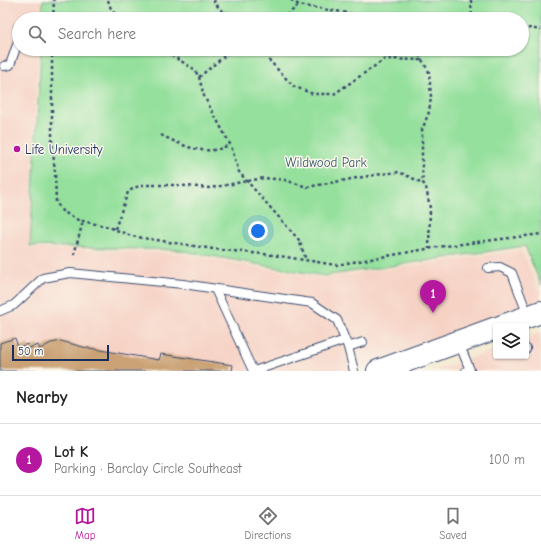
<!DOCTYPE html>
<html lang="en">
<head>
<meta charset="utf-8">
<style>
	body { margin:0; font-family:"Comic Neue",sans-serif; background:#f6f6f6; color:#222 }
	.controls { position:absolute; right:12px; bottom:12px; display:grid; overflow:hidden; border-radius:4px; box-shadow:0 1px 3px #0004 }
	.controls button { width:36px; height:36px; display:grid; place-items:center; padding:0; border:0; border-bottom:1px solid #e0e0e0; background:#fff; color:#222; font:20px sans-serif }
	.scale { position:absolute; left:12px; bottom:10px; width:97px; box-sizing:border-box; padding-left:4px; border:2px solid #1b2f5e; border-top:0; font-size:11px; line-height:14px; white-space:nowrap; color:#1b2f5e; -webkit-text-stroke:3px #fbf7ec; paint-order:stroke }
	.you { position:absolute; left:258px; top:231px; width:14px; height:14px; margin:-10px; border:3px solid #fff; border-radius:50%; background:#1a73e8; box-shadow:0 0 0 6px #1a73e833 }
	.badge { display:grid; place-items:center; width:26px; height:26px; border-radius:50%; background:#b5179e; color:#fff; font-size:13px; font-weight:700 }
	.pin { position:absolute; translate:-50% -33px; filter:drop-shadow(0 1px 2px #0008) }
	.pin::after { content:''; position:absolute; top:21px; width:14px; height:12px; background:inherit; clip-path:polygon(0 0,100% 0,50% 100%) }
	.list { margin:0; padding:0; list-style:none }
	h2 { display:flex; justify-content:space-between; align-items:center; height:52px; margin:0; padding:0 16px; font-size:17px }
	h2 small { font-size:13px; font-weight:400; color:#767676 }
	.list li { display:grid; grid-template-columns:26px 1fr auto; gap:12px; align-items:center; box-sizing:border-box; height:72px; padding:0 16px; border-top:1px solid #e0e0e0 }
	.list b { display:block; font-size:15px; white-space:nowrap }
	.list p { margin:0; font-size:13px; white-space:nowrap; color:#767676 }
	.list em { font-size:13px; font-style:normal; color:#767676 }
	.icon { flex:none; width:22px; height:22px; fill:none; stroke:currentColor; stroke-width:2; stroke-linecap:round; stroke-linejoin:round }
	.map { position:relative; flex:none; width:541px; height:371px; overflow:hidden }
	.search { position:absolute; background:#fff; box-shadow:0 1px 3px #0004; left:12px; right:12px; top:12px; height:44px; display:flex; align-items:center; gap:10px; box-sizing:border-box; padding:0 14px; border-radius:22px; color:#767676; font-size:15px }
	.sheet { height:124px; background:#fff }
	nav { display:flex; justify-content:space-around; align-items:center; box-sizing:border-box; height:56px; border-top:1px solid #e0e0e0; background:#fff; font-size:11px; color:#767676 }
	nav a { display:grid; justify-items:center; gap:2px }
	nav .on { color:#b5179e }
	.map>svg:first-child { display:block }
</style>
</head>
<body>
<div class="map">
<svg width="541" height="371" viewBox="0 0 541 371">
	<rect width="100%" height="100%" fill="#fbf7ec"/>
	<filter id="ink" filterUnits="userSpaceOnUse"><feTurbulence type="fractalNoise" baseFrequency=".025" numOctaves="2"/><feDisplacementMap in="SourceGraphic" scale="8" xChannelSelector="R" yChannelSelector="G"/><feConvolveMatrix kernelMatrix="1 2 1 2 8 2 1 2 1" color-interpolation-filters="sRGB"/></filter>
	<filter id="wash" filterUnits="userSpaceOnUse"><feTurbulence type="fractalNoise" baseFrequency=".012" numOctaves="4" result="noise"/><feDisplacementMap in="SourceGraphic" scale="16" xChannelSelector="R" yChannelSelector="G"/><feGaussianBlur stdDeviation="0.9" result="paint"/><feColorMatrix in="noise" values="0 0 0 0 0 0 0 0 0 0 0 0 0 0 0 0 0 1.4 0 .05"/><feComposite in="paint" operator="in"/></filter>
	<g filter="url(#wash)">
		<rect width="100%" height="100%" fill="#f3e7ce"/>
		<!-- built -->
		<g fill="#f6d2c5">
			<path d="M0,0H41L40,19H19V49H38L29,248L177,253L323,278L521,250L541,293V303L351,371H0Z"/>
			<path d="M541,332V371H434L496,349V356H526V338Z"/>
		</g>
		<!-- green -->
		<path fill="#94e09c" stroke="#58887d" d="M43,0H541V285L525,246L324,276L177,250L30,246L41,49H522V19H42Z"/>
		<g id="blocks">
			<!-- building -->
			<path fill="#caa276" d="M15,338L18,347L28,344L29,348L38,345L40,349L51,343L61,341L83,347L159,360L161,354L233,365L232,371H0V343Z"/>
		</g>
	</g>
	<g filter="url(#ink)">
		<use href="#blocks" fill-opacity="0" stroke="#3b4b6f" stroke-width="1"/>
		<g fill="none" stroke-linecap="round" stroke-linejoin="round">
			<!-- lane casing -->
			<g stroke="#3b4b6f" stroke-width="10">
				<g id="lane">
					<path d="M18,27L19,33"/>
					<path d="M4,66L10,65L19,39"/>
					<path d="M488,268L500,267L512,273L528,316"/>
					<path d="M215,289L253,371"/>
					<path d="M0,311L14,305L43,278L70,273L183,284L312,303L337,320L348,347L354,371"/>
					<path d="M459,343L470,370L466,371"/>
					<path d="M348,347L363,342"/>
					<path d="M526,348V349"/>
					<path d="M254,371L345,340"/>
				</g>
			</g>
			<!-- secondary casing -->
			<g stroke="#3b4b6f" stroke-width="24">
				<g id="secondary">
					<path d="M502,326L541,312"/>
					<path d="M378,371L496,328"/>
				</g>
			</g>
			<!-- path -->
			<g stroke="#3b4b6f" stroke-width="2.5" stroke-dasharray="3 3" stroke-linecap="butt">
				<path d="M108,0L111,9L119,19"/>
				<path d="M215,0L214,2L221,10L242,19"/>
				<path d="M291,0L299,5L383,19"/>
				<path d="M471,0L472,19"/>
				<path d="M53,19L54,0"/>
				<path d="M282,19L299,5"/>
				<path d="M522,27L541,30"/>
				<path d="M52,49V141L55,172L56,202L62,211L78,220L109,227L131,236L213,249L273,255L336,265L438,247L541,234"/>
				<path d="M161,49L194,69L199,77L204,96L231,146L239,172L299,240L306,260"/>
				<path d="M263,49L267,58L293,86L313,94H334L385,59L422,60"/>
				<path d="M419,49L418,53L429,72L431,97L429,112L422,130V167L423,183L426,187L430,208L429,249"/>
				<path d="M199,77L233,49"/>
				<path d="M161,135C183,146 208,158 230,144"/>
				<path d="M115,229L128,192L134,188L142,185H175L210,188L264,178L285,180L307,187L374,175L399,172L423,183"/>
				<path d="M74,255L83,221"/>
			</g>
			<!-- lane -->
			<use href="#lane" stroke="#fff" stroke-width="8"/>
			<!-- secondary -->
			<use href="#secondary" stroke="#fff" stroke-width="22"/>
		</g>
	</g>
	<!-- markers -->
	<circle fill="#b5179e" stroke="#fbf7ec" stroke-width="1.5" cx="17" cy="149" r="4"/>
	<g text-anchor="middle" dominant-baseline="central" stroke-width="3" stroke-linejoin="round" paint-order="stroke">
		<!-- poi labels -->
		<g font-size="13" fill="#1b2f5e" stroke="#fbf7ec" text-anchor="start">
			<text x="25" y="149">Life University</text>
		</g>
		<!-- park labels -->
		<g font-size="13" fill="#395b6e" stroke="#fbf7ec">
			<text x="326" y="162">Wildwood Park</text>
		</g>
	</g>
</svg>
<div class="controls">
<button><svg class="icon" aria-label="layers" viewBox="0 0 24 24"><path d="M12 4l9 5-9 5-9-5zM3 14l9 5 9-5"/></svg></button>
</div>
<div class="scale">50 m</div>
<div class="you"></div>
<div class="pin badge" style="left:433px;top:313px">1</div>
<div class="search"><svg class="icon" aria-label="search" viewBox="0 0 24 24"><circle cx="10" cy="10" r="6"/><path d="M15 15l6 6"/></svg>Search here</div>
</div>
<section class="sheet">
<h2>Nearby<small></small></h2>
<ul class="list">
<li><span class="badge">1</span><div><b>Lot K</b><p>Parking · Barclay Circle Southeast</p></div><em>100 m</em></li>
</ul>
</section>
<nav>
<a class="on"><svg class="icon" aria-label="map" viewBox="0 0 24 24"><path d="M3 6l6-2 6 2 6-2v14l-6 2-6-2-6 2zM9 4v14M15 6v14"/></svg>Map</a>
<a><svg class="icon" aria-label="directions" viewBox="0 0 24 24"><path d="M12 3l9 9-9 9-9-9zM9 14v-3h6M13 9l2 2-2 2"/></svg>Directions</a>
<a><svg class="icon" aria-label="saved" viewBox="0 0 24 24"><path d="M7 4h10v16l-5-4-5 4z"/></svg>Saved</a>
</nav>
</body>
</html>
